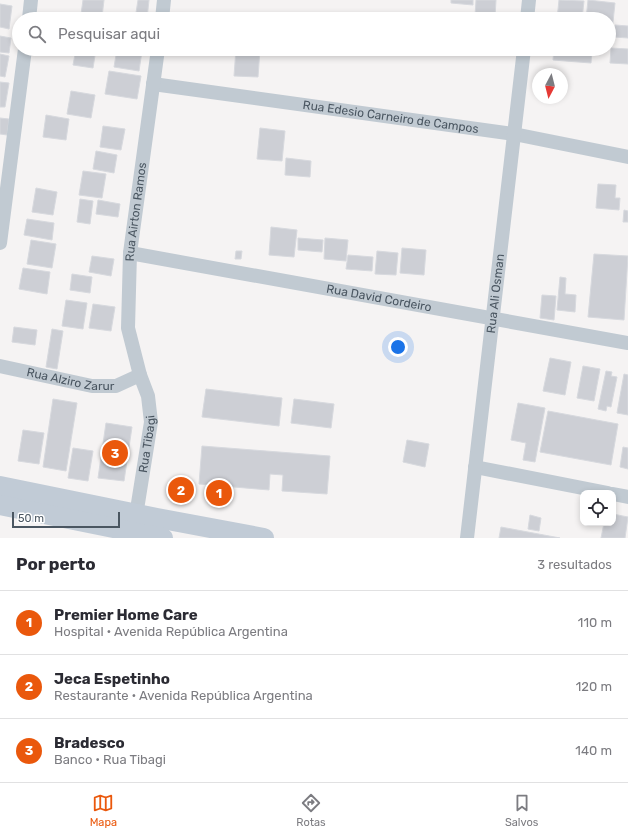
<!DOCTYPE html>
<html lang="pt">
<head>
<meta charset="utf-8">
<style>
	body { margin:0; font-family:Rubik,sans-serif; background:#f2f2f3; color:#2b2b33 }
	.controls { position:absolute; right:12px; bottom:12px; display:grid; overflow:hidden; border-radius:8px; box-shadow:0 2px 6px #0003 }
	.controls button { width:36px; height:36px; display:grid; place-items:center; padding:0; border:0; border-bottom:1px solid #e1e1e2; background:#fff; color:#2b2b33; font:20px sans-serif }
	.compass { position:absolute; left:532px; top:68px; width:36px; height:36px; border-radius:50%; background:#fff; box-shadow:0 2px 6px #0003; rotate:187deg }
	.scale { position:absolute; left:12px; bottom:10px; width:108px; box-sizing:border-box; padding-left:4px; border:2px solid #4a5661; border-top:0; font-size:11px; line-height:14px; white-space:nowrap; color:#4a5661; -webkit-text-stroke:3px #fff; paint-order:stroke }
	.you { position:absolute; left:398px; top:347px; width:14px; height:14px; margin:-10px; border:3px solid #fff; border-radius:50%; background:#1a73e8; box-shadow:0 0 0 6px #1a73e833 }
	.badge { display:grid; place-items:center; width:26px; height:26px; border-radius:50%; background:#ea580c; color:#fff; font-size:13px; font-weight:700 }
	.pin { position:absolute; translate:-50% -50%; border:2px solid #fff; box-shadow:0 1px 4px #0006 }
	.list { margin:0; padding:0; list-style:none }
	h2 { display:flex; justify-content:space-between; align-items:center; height:52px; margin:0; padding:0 16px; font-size:17px }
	h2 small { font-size:13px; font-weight:400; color:#7c7c81 }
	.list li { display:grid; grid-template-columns:26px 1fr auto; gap:12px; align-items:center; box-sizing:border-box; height:64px; padding:0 16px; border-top:1px solid #e1e1e2 }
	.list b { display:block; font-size:15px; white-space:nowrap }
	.list p { margin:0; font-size:13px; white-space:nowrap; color:#7c7c81 }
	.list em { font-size:13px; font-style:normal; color:#7c7c81 }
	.icon { flex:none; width:22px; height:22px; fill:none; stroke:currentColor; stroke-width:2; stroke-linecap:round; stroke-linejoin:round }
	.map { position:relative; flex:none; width:628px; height:538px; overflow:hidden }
	.search { position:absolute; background:#fff; box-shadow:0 2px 6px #0003; left:12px; right:12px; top:12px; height:44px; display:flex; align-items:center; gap:10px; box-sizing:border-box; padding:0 14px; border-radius:22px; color:#7c7c81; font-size:15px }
	.sheet { height:244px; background:#fff }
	nav { display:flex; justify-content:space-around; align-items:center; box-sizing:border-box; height:56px; border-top:1px solid #e1e1e2; background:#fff; font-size:11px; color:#7c7c81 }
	nav a { display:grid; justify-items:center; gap:2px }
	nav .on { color:#ea580c }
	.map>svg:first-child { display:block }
</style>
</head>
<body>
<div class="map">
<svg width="628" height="538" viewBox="0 0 628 538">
	<rect width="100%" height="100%" fill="#f5f3f3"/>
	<!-- building -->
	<g fill="#cdcfd5" stroke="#d7d9de">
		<path d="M83,0H104L102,17L81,14Z"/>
		<path d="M138,0H149L147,19H135Z"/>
		<path d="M451,0H473V5L451,3Z"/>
		<path d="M476,0H496L495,18L475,16Z"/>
		<path d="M559,0L584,1L582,19H557Z"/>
		<path d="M588,0L615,3L612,31H609V19H586Z"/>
		<path d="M0,4L12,6L9,29L0,27Z"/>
		<path d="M448,13L464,14L463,19H448Z"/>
		<path d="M82,17L96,19H82Z"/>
		<path d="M615,25L628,26V38L614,37Z"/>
		<path d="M0,36L11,38L9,53L0,52Z"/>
		<path d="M611,48L628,49V64L610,63Z"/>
		<path d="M76,49H96L93,68L73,65Z"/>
		<path d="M117,49H127L142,51L139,71L114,67Z"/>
		<path d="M236,49H260L258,77L234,76Z"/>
		<path d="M554,49H592L591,63L553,60Z"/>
		<path d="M0,54L9,56L5,77L0,76Z"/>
		<path d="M109,71L141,76L137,99L105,94Z"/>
		<path d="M0,82L9,83L5,107H0Z"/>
		<path d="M71,91L95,95L91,118L67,114Z"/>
		<path d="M46,115L69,119L66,140L43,137Z"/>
		<path d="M0,118L9,119L7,135L0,134Z"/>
		<path d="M103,126L125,129L121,150L100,147Z"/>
		<path d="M260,128L285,131L282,161L257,159Z"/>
		<path d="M96,151L117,155L114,173L93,169Z"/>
		<path d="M286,158L311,161L310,177L285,175Z"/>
		<path d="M83,171L106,174L102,198L79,195Z"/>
		<path d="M598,184L616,185L615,198H620L619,210L596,208Z"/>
		<path d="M36,188L57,192L53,215L32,212Z"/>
		<path d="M80,199L93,201L90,224L77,222Z"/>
		<path d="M98,200L120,204L118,217L96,214Z"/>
		<path d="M624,210L628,211V222H623Z"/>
		<path d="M27,219L54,223L52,240L24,235Z"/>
		<path d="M271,227L297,230L294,257L269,255Z"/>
		<path d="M298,238L323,240L322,252L298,250Z"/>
		<path d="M325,238L348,240L346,261L324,259Z"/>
		<path d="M31,240L56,244L52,268L27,264Z"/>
		<path d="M402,248L426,250L424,275L400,273Z"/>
		<path d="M236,251H242L241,259H235Z"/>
		<path d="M377,251L398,253L396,275L375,274Z"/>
		<path d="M594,254L628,256L624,320L588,317Z"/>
		<path d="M348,255L373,257L372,271L346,269Z"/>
		<path d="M92,256L114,259L111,276L89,272Z"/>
		<path d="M23,268L50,272L47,294L19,289Z"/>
		<path d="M72,274L92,277L90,293L70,290Z"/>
		<path d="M560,277L566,278L565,294L576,295L575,312L557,310Z"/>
		<path d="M542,295L556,296L554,320L540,318Z"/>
		<path d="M66,300L87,303L83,329L62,326Z"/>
		<path d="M93,304L115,307L111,331L89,328Z"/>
		<path d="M14,327L37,330L35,345L12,342Z"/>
		<path d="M52,329L63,331L57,369L46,367Z"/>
		<path d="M550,358L571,362L565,395L543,391Z"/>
		<path d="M583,366L600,369L594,401L577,398Z"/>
		<path d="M606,371L612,372L611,376L617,377L611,407L607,406L606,411L598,409Z"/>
		<path d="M624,374L628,375V415L617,413Z"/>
		<path d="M206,389L282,398L279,426L202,417Z"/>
		<path d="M53,399L77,403L66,471L43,467Z"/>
		<path d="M294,399L334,404L331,428L291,423Z"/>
		<path d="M518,403L545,408L535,462L523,460L526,443L511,440Z"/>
		<path d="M548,411L618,424L611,465L540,452Z"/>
		<path d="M106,423L132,427L124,481L98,478Z"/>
		<path d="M23,430L44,433L39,464L18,461Z"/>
		<path d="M407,440L429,444L425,467L403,462Z"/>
		<path d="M202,446L330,456L327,494L282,491L283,475L270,474L269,490L199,484Z"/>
		<path d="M623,447L628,448V469L620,467Z"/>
		<path d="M73,448L93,451L88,481L68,478Z"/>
		<path d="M613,514L628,517L625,538H601L604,523H613Z"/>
		<path d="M530,515L541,518L539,531L528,529Z"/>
		<path d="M501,527L560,538H499Z"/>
	</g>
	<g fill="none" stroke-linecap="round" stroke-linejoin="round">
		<!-- street -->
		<g stroke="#c1cad2" stroke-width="14">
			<path d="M29,19L31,0"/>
			<path d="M162,19L164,0"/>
			<path d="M527,19L529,0"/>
			<path id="s1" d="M153,84L514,134L628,157"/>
			<path d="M0,243L25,49"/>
			<path id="s2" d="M130,253L628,343"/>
			<path id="s3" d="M0,366L92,386H116L140,375"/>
			<path d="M475,467L608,493"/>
			<path d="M613,494L628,497"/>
			<path id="s4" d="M135,522L151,422L148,396L140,375L128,328L130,253L158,49"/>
			<path id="s5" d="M467,538L524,49"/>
		</g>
		<!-- secondary -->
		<g stroke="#c1cbd6" stroke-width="20">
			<path d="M0,486L157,518L264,538"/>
			<path d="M0,505L163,538"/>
		</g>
	</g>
	<g text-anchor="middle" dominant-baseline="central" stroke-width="3" stroke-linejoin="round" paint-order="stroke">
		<!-- street labels -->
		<g font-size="12" fill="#4a5661" stroke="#fff">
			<text stroke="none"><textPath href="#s1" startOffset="240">Rua Edesio Carneiro de Campos</textPath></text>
			<text stroke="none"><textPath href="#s4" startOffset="315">Rua Airton Ramos</textPath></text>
			<text stroke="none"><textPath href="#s5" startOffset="246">Rua Ali Osman</textPath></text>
			<text stroke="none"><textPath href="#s2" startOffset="253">Rua David Cordeiro</textPath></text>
			<text stroke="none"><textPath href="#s3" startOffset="72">Rua Alziro Zarur</textPath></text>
			<text stroke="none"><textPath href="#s4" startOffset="79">Rua Tibagi</textPath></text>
		</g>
	</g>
</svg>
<div class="controls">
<button><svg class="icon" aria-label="locate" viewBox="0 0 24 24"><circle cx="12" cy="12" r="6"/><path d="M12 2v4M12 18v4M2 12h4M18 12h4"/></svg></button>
</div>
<svg class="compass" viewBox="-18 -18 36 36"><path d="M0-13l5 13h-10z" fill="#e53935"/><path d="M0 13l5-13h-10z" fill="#7c7c81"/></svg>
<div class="scale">50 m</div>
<div class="you"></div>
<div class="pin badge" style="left:219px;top:493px">1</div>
<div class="pin badge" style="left:181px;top:490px">2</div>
<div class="pin badge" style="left:115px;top:453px">3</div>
<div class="search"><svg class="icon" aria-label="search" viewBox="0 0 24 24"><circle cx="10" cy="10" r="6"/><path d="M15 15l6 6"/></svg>Pesquisar aqui</div>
</div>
<section class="sheet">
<h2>Por perto<small>3 resultados</small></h2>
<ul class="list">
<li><span class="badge">1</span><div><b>Premier Home Care</b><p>Hospital · Avenida República Argentina</p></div><em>110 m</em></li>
<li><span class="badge">2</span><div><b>Jeca Espetinho</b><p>Restaurante · Avenida República Argentina</p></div><em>120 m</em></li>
<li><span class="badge">3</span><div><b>Bradesco</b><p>Banco · Rua Tibagi</p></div><em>140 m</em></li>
</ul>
</section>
<nav>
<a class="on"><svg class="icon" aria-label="map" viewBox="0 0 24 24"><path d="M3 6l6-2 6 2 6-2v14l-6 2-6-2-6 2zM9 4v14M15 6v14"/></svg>Mapa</a>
<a><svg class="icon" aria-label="directions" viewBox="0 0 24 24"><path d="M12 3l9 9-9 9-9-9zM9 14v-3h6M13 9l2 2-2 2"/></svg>Rotas</a>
<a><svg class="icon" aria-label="saved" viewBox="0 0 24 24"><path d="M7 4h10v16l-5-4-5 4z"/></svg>Salvos</a>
</nav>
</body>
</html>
